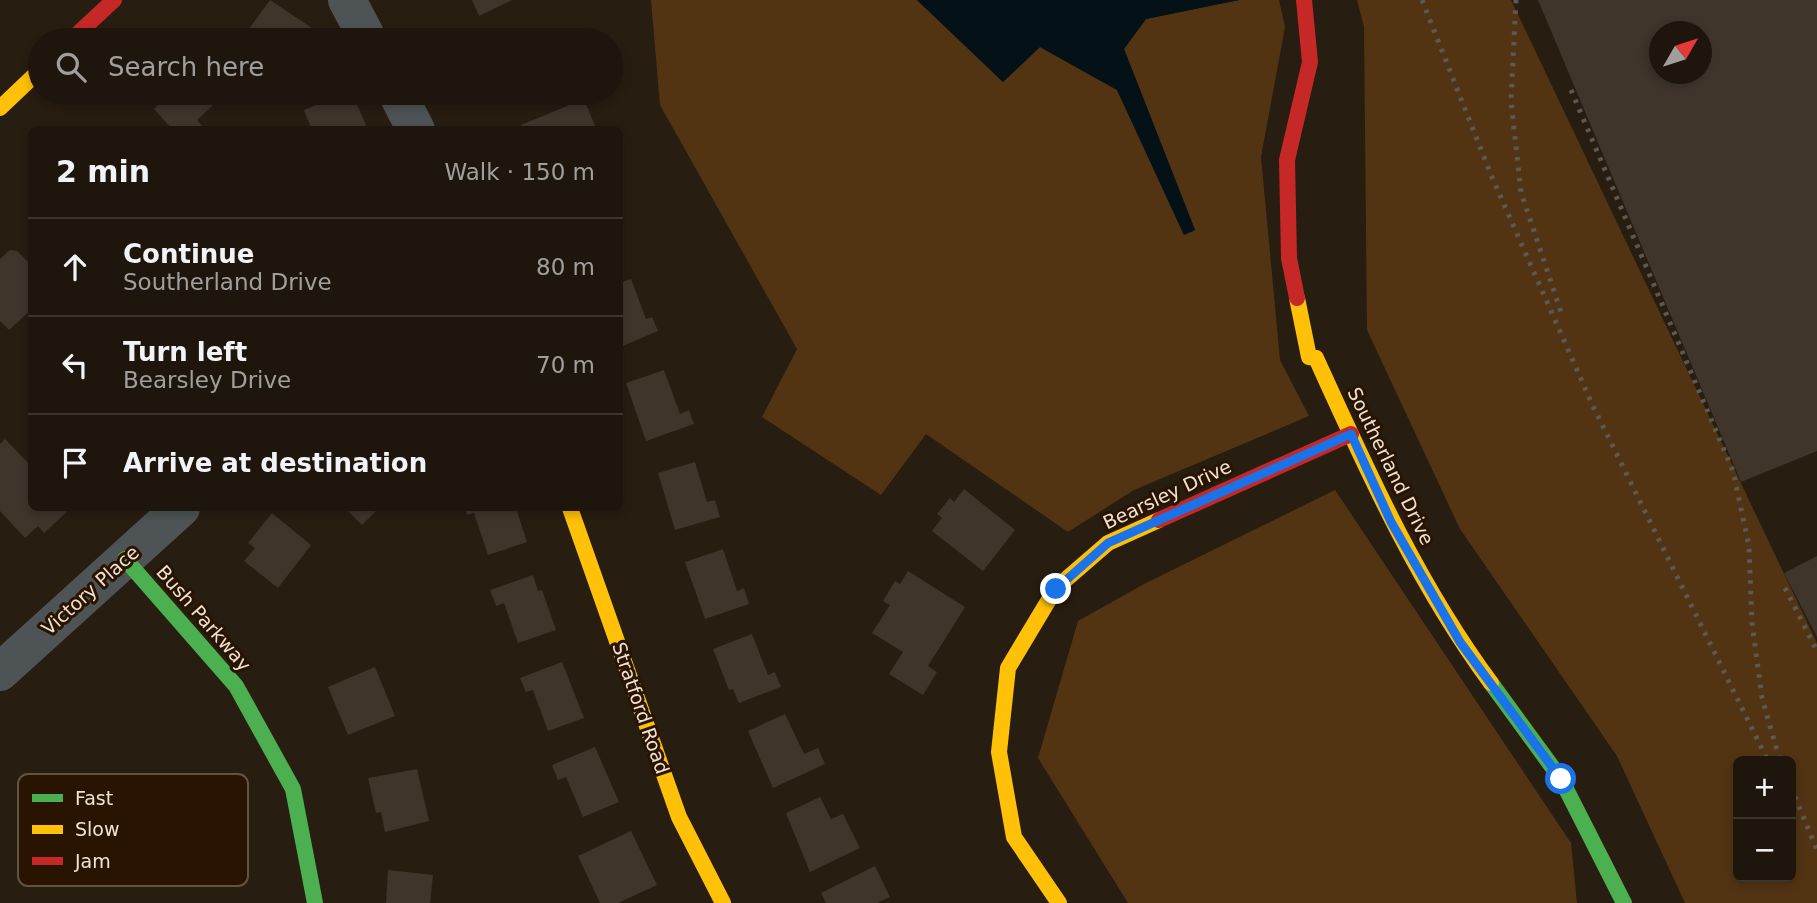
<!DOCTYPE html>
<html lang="en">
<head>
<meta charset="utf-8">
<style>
	body { margin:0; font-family:"DejaVu Sans",sans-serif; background:#261f16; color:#f1f3f6 }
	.controls { position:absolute; right:21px; bottom:21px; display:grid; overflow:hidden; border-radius:10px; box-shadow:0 4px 10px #0003 }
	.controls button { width:63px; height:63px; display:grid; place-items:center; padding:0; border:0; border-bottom:2px solid #3c352e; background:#1e160d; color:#f1f3f6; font:35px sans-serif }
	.compass { position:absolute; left:1649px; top:21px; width:63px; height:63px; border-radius:50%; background:#1e160d; box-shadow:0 4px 10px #0003; rotate:51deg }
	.stop { position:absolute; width:21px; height:21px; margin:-16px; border:5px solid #1a73e8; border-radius:50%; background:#fff }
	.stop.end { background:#1a73e8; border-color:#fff; box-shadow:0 2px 7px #0008 }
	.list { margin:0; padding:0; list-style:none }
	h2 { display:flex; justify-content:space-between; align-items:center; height:91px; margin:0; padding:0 28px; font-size:30px }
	h2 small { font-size:23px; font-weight:400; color:#a19f9d }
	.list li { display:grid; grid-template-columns:46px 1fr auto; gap:21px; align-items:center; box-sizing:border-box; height:98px; padding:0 28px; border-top:2px solid #3c352e }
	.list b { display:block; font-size:26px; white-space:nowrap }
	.list p { margin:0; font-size:23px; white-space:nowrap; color:#a19f9d }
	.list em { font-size:23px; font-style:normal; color:#a19f9d }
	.icon { flex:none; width:38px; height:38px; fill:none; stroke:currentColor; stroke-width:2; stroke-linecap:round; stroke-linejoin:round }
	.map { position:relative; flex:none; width:1817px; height:903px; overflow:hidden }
	.search { position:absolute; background:#1e160d; box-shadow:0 4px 10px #0003; left:28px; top:28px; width:595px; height:77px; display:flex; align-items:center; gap:18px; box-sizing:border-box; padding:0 24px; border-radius:38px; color:#a19f9d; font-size:26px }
	.panel { position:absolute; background:#1e160d; box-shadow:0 4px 10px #0003; left:28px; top:126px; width:595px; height:385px; border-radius:10px }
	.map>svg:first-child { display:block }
</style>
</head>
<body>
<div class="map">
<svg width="1817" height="903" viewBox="0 0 1817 903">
	<rect width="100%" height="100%" fill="#281d11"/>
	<!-- green -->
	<g fill="#523413" fill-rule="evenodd">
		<path d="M651,0H917L1003,82L1040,47L1117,90L1184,235L1195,230L1124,49L1146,19L1239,0H1279L1285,27L1261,157L1280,360L1309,416L1134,490L1068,532L926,434L881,495L762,417L797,349L660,105Z"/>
		<path d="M1357,0H1511L1817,643V903H1685L1617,756L1460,529L1367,330L1364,27ZM1738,761H1791V877H1738Z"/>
		<path d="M1335,490L1571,843L1577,903H1128L1038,758L1078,621L1144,584Z"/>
	</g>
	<!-- water -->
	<path fill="#041218" d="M917,0H1239L1146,19L1124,49L1195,230L1184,235L1117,90L1040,47L1003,82Z"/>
	<!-- building -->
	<g fill="#3f352b" fill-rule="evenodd">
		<path d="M270,0L315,30L307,40H257L246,33Z"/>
		<path d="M472,0H512L479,16Z"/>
		<path d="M1538,0H1817V451L1741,482ZM1660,32H1702V74H1660Z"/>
		<path d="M170,93H226L197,120L202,126L198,130H173L154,109Z"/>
		<path d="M344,93H352L366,125L358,130H312L304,110Z"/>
		<path d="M584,99L595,126L585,130H523L521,125Z"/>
		<path d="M10,250L17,251L32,266V309L9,330L0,321V259Z"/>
		<path d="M631,279L646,319L652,317L658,331L620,347V283Z"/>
		<path d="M664,370L680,414L689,410L694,424L646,441L626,383Z"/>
		<path d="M5,439L32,467V508H71L44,533L38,526L25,538L0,511V444Z"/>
		<path d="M695,462L707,502L715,500L720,517L675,530L658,473Z"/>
		<path d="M964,489L1015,530L983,571L932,531L942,518L937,514L950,498L954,502Z"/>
		<path d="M345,508H379L362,525Z"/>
		<path d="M465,508H516L527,542L488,555L474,513L467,515Z"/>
		<path d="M272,513L311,545L278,588L244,561L255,548L248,543Z"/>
		<path d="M723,549L737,591L744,588L749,604L705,619L685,562Z"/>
		<path d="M1817,556V637L1784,573Z"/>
		<path d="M908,571L965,607L928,666L937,672L923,695L889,674L903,652L872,633L890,605L883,601L895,581L900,584Z"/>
		<path d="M533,575L538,591L542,590L556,630L518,643L504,603L496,606L490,590Z"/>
		<path d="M752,634L768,675L775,672L781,687L739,703L733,689L729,690L713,649Z"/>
		<path d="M562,662L584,718L548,731L533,690L526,692L520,678Z"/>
		<path d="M375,667L395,716L348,735L328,687Z"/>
		<path d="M785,714L804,754L818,748L825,764L773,788L748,731Z"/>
		<path d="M595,747L619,802L583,817L566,777L558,780L552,765Z"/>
		<path d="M417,769L429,821L385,832L381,812L376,813L368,778Z"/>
		<path d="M820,797L831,819L843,814L860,848L810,872L786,813Z"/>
		<path d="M631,831L657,885L618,903H600L578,856Z"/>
		<path d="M875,866L890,897L877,903H826L821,893Z"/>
		<path d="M388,870L433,875L430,903H386Z"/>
	</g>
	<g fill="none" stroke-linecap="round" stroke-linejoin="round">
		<!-- street -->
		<g stroke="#4e5455" stroke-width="38">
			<path d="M347,0L368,40"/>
			<path d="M397,93L416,130"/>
			<path d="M0,672L181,508"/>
		</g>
		<!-- fast -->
		<g stroke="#4caf50" stroke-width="16">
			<path d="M125,559L236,686L293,789L315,903"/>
			<path d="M1491,683L1561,779L1624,903"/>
		</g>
		<!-- slow -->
		<g stroke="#ffc107" stroke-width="16">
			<path d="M0,108L40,70"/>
			<path d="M1297,298L1309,357L1316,358C1367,470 1417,583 1491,683"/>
			<path d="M570,508L679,817L723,903"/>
			<path d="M1059,903L1014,837L999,752L1008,668L1056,588L1108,543L1159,520"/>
		</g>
		<!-- jam -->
		<g stroke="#c62828" stroke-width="16">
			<path d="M71,40L114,0"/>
			<path d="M1297,298L1289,258L1287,160L1310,62L1304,0"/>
			<path d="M1159,520L1351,434"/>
		</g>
		<!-- rail -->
		<g stroke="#5b5954" stroke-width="5" stroke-dasharray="3.5 7" stroke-linecap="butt">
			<path d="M1422,0L1491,175L1592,404L1768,761"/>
			<path d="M1516,0L1511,101L1521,192L1562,315"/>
			<path d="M1571,90L1733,471L1749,546L1752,623L1762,698L1780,761"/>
			<path d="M1785,588L1817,651"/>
			<path d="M1791,787L1817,850"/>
		</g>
	</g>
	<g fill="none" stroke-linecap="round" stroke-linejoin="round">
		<!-- route -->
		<path stroke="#1a73e8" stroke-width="9" d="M1056,589L1108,543L1351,434L1391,522L1460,642L1561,779"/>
	</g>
	<g text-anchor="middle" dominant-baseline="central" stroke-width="6" stroke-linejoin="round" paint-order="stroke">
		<!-- street labels -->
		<g font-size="19" fill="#f0e2d4" stroke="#281400">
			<text transform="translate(1391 466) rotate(64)">Southerland Drive</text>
			<text transform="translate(1167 494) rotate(-25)">Bearsley Drive</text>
			<text transform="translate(90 590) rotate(-42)">Victory Place</text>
			<text transform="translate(204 618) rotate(49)">Bush Parkway</text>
			<text transform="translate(641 708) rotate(71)">Stratford Road</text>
		</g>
	</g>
	<!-- legend -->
	<rect x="18" y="774" width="230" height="112" rx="10" fill="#281400" stroke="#645240" stroke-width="2"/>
	<rect x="32" y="794" width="31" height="8" fill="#4caf50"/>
	<rect x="32" y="825" width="31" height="9" fill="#ffc107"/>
	<rect x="32" y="857" width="31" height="8" fill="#c62828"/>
	<g font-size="19" fill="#f0e2d4">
		<text x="75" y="805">Fast</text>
		<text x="75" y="836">Slow</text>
		<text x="75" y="868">Jam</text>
	</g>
</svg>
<div class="controls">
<button>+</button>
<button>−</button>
</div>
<svg class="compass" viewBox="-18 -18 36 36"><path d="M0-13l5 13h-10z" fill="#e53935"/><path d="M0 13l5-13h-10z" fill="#a19f9d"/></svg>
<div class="stop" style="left:1561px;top:779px"></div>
<div class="stop end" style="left:1056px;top:589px"></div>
<div class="search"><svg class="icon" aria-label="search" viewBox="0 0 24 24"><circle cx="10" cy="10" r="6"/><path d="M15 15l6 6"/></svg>Search here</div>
<section class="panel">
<h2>2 min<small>Walk · 150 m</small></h2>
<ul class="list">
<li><svg class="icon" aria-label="ahead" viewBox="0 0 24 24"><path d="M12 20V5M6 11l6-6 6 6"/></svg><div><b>Continue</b><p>Southerland Drive</p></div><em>80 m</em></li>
<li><svg class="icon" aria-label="left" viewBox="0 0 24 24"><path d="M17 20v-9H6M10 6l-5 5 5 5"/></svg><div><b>Turn left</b><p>Bearsley Drive</p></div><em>70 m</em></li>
<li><svg class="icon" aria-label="arrive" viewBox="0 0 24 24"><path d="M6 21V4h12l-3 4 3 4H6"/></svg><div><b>Arrive at destination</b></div></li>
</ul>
</section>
</div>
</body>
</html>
